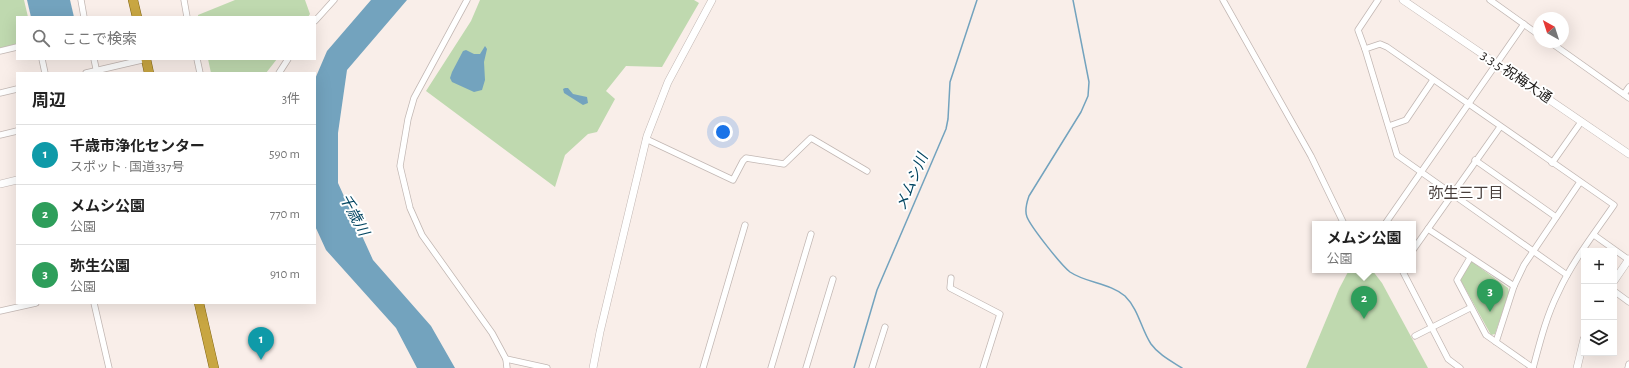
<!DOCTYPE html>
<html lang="ja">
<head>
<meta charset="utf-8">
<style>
	body { margin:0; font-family:"Alegreya Sans","Noto Sans JP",sans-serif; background:#f2f2f2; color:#222 }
	.controls { position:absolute; right:12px; bottom:12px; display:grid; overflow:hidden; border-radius:0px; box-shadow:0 4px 16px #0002 }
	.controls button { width:36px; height:36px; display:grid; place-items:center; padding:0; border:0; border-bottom:1px solid #e0e0e0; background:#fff; color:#222; font:20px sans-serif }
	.compass { position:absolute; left:1533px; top:12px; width:36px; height:36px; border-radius:50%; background:#fff; box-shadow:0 4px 16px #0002; rotate:321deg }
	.you { position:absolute; left:723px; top:132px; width:14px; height:14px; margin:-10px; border:3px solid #fff; border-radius:50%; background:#1a73e8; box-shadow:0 0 0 6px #1a73e833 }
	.badge { display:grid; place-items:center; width:26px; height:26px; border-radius:50%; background:#7c3aed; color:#fff; font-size:13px; font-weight:700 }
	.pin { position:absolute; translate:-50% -33px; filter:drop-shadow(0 1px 2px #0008) }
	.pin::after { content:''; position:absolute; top:21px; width:14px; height:12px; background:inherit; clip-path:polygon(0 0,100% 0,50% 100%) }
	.popup { position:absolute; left:1312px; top:221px; width:104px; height:52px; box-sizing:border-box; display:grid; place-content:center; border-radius:0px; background:#fff; filter:drop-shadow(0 1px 3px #0005); font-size:13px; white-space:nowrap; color:#767676 }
	.popup b { font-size:15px; color:#222 }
	.popup::after { content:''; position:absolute; left:50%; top:100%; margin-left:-8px; border:8px solid transparent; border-top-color:#fff }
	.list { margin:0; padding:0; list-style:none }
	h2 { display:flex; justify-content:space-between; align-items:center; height:52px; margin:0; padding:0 16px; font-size:17px }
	h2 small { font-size:13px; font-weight:400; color:#767676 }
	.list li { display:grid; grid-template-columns:26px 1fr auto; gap:12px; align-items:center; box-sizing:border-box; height:60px; padding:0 16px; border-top:1px solid #e0e0e0 }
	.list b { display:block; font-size:15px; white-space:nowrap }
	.list p { margin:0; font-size:13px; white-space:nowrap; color:#767676 }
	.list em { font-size:13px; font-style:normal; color:#767676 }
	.icon { flex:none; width:22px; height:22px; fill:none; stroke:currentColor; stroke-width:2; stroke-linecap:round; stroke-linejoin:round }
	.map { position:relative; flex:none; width:1629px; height:368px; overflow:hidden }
	.search { position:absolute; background:#fff; box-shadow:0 4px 16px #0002; left:16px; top:16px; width:300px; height:44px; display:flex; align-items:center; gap:10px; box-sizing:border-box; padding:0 14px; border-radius:0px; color:#767676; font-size:15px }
	.panel { position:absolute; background:#fff; box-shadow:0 4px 16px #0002; left:16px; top:72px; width:300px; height:232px; border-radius:0px }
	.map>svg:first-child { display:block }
</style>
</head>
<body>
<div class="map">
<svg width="1629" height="368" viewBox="0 0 1629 368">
	<rect width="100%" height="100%" fill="#f9eee9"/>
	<!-- green -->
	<g fill="#bfd9af">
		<path d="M0,0H24L28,17H17V44L0,48Z"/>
		<path d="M235,0H305L310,14L308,17H198V15Z"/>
		<path d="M480,0H694L699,3L662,67L626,66L606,91L615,99L597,132L588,134L565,155L555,187L426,91L471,21Z"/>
		<path d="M208,59H277L266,73H211Z"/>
		<path d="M1471,261L1508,288L1509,292L1495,334L1491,335L1460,279Z"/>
		<path d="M1349,270H1372L1382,283L1428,368H1306L1339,289Z"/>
	</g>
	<!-- water -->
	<g fill="#73a3be">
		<path d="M27,0H70L74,17H31Z"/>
		<path d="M371,0H407L347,70L338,133V183L373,260L431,326L455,368H417L396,328L326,250L315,226V79L327,51Z"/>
		<path d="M485,46L487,49L484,62L485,80L482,90L474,92L452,82L450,78L452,72L463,51L466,50L474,54H480Z"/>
		<path d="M565,88H568L573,94L587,97L588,103L583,105L564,93L563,89Z"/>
	</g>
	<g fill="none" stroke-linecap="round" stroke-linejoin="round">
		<!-- stream -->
		<g stroke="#73a3be" stroke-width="1.5">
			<path d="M1073,0L1089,82L1088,96L1081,112L1029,196C1027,202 1024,210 1027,217C1031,227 1061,265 1070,272C1086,283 1110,283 1125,296C1139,310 1141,329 1151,344C1159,355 1171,361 1182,368"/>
			<path d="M854,368L877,290L946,129L948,119L950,82L977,0"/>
		</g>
		<!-- minor casing -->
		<g stroke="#c2b7b3" stroke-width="7">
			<g id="minor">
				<path d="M81,0L84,17"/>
				<path d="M184,0L187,17"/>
				<path d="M467,0L414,98L408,119L400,166L410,208L422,235L492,333L506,359L507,368"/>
				<path d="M1223,0L1311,156L1344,224"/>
				<path d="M1378,0L1358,30L1365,49L1397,155L1567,275"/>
				<path d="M1490,0L1539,35"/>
				<path d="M315,21L334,0"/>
				<path d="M1550,42L1629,98"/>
				<path d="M1365,49L1380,44L1387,47L1614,205C1594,234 1572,262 1558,293C1546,317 1540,342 1533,368"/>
				<path d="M0,51L17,47"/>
				<path d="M42,59L45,73"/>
				<path d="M94,59L97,73"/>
				<path d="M197,59L200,73"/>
				<path d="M86,73L146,59"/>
				<path d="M279,73L288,59"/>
				<path d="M0,93L17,89"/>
				<path d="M1624,94L1629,87"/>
				<path d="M1389,126L1406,120L1433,80"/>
				<path d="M0,135L17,131"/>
				<path d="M646,139L733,180L743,161L746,158L784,164L811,138L867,171"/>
				<path d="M1475,160L1556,217"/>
				<path d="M1552,163L1581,122"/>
				<path d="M1385,224L1524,24"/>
				<path d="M1428,229L1514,286"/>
				<path d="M1594,235L1629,260"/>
				<path d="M1413,250L1500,127"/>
				<path d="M1470,258L1457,280L1486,335L1533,368"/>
				<path d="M1402,270L1448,359L1460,368"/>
				<path d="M951,278L950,288L1000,314L983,368"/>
				<path d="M1614,291L1629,302"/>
				<path d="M94,303L109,368"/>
				<path d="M0,311L36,303"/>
				<path d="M1415,336L1470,308"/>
				<path d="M1496,342L1514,286L1524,265L1580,182"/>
				<path d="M506,359L547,368"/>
				<path d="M703,368L745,225"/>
				<path d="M771,368L811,234"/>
				<path d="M806,368L833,279"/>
				<path d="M872,368L885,327"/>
				<path d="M1628,368L1629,364"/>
			</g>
		</g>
		<!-- tertiary casing -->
		<g stroke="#c2b7b3" stroke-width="8">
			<g id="tertiary">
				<path d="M1403,0L1629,154"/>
				<path d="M0,184L17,180"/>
				<path d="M1614,281L1629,259"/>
				<path d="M593,368L600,332L647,136L668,82L712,0"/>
				<path d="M1577,368L1584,339"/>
			</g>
		</g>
		<!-- trunk casing -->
		<g stroke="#836614" stroke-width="10">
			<g id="trunk">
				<path d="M133,0L137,17"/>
				<path d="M146,59L149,73"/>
				<path d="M199,303L214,368"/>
			</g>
		</g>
		<!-- minor -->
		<use href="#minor" stroke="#fff" stroke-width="5.5"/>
		<!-- tertiary -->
		<use href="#tertiary" stroke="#fff" stroke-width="7"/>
		<!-- trunk -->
		<use href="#trunk" stroke="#c8a642" stroke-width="9"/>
	</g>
	<g text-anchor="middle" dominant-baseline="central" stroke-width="4" stroke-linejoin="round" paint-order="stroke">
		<!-- street labels -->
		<g font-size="14" fill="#1c1917" stroke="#fff">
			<text transform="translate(1516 77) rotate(34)">3.3.5 祝梅大通</text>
		</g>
		<!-- water labels -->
		<g font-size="15" font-style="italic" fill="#044662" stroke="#fff">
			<text transform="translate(912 182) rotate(-67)">メムシ川</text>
			<text transform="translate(354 215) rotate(62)">千歳川</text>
		</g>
		<!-- neighbourhood labels -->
		<g font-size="15" fill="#493f3c" stroke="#fff">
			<text x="1466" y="193">弥生三丁目</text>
		</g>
	</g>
</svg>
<div class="controls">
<button>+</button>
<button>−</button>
<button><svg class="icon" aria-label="layers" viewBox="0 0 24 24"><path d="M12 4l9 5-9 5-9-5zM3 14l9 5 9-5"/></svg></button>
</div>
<svg class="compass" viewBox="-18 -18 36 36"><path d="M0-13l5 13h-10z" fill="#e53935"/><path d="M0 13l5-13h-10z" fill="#767676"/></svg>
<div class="you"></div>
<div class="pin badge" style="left:261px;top:360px;background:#0f9aa8">1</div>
<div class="pin badge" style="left:1364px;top:319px;background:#2e9e5b">2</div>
<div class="popup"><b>メムシ公園</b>公園</div>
<div class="pin badge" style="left:1490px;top:312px;background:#2e9e5b">3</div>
<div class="search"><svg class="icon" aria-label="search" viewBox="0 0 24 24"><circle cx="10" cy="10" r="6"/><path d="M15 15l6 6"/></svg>ここで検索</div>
<section class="panel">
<h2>周辺<small>3件</small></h2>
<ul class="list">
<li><span class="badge" style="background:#0f9aa8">1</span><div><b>千歳市浄化センター</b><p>スポット · 国道337号</p></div><em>590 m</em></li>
<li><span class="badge" style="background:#2e9e5b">2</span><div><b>メムシ公園</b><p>公園</p></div><em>770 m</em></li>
<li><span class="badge" style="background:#2e9e5b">3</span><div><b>弥生公園</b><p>公園</p></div><em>910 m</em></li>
</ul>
</section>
</div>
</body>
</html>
